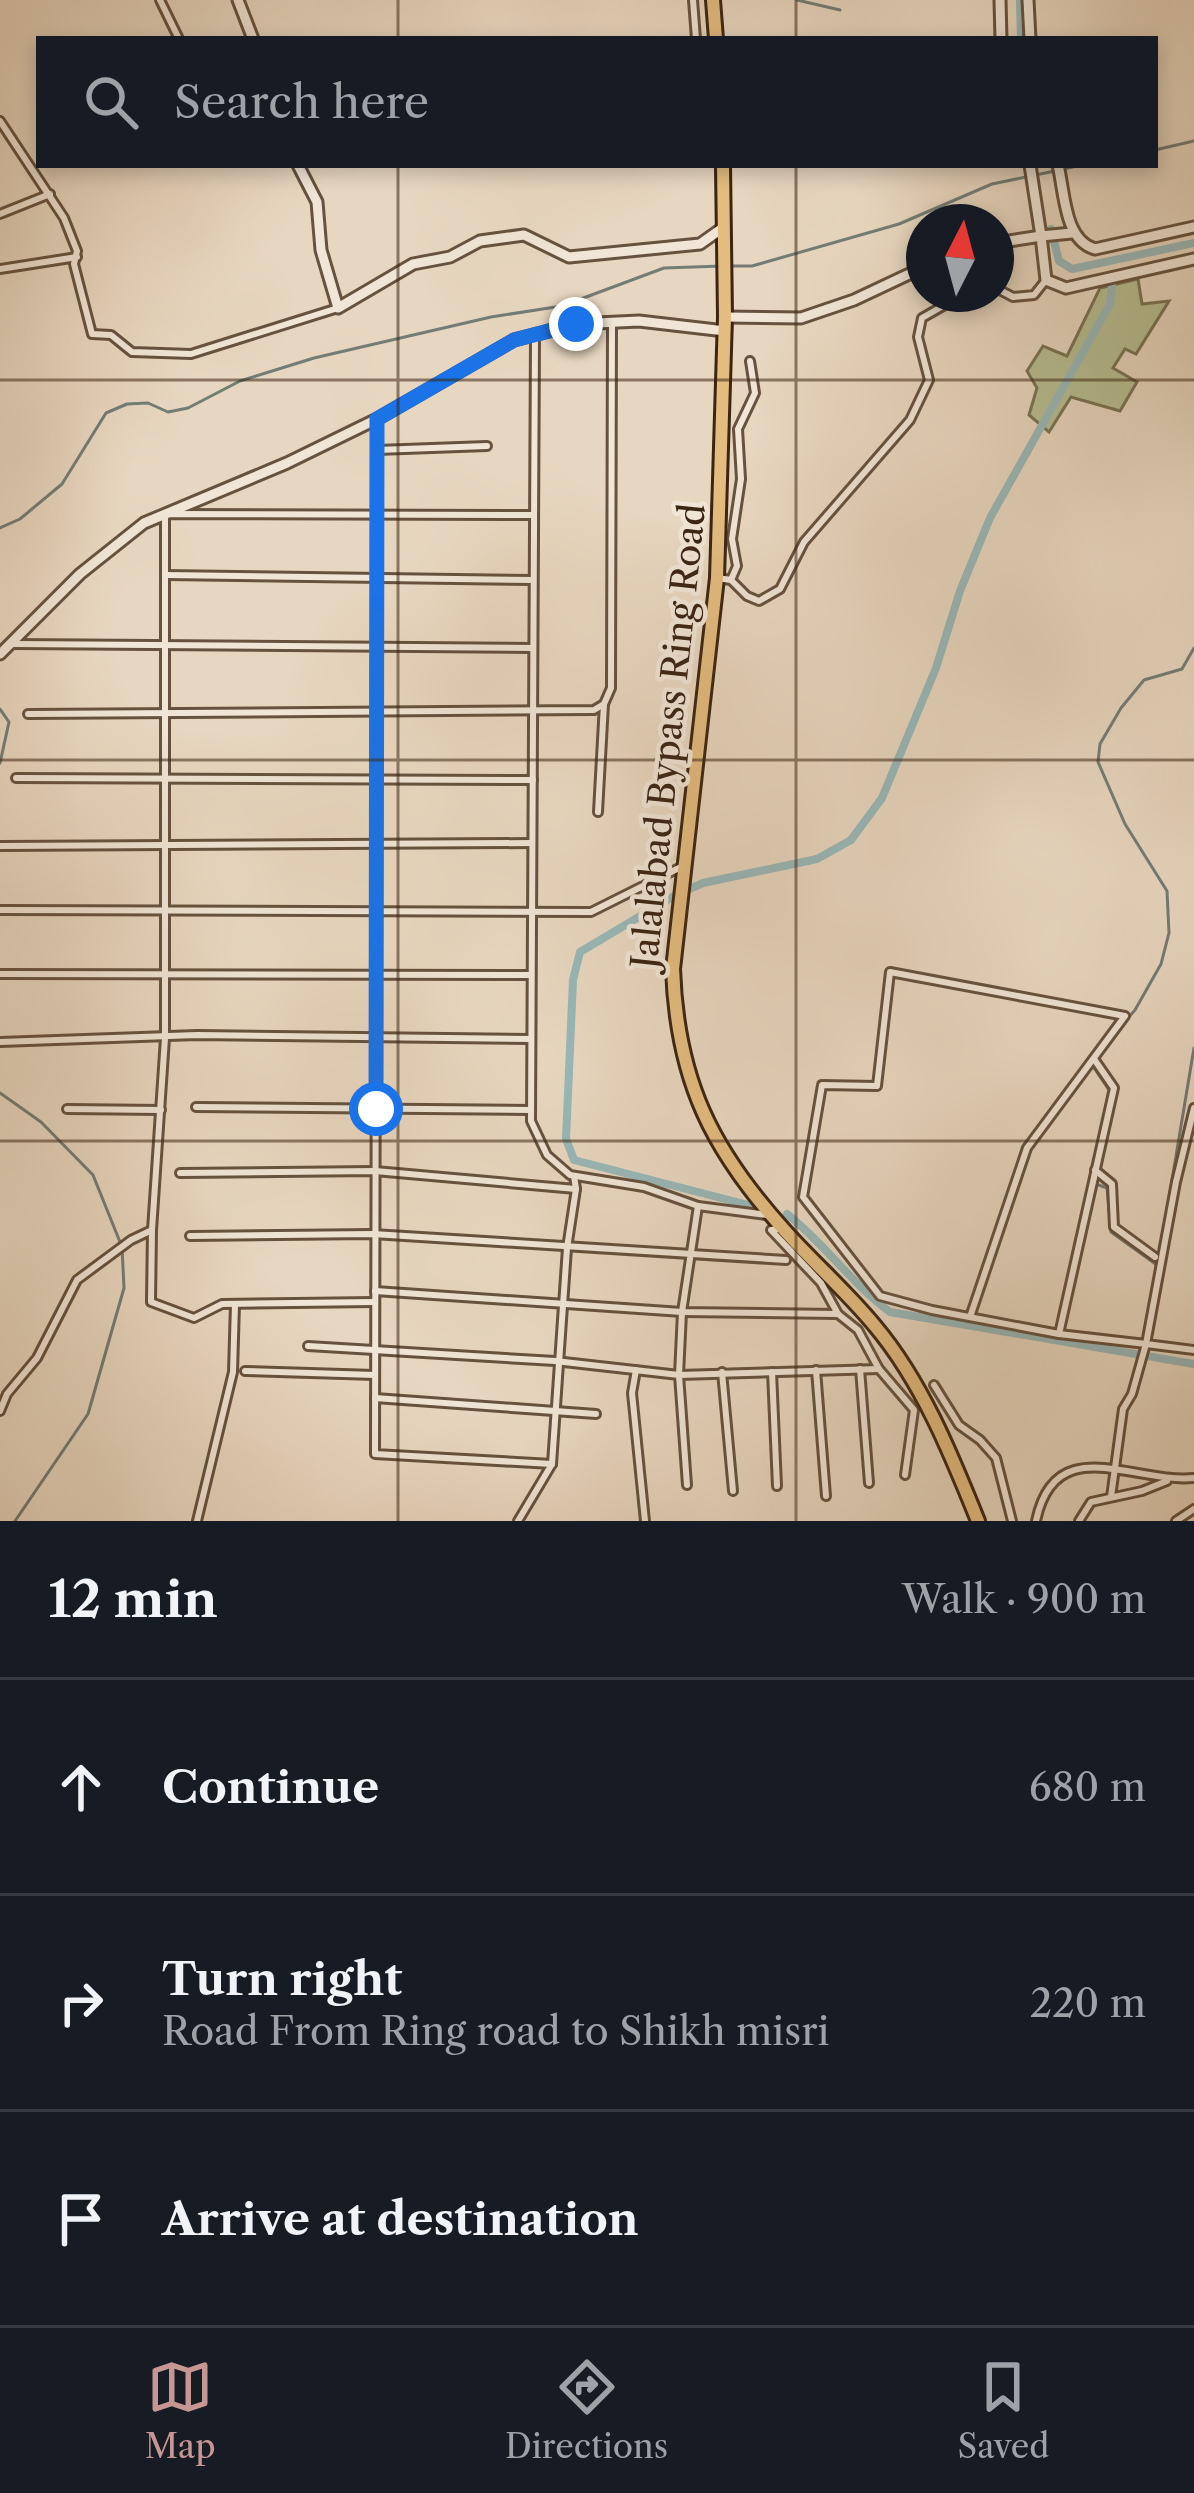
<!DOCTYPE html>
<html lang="en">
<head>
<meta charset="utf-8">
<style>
	body { margin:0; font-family:"Libre Caslon Text",serif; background:#242831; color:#f1f3f6 }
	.compass { position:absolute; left:906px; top:204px; width:108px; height:108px; border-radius:50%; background:#171b24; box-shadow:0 6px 18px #0003; rotate:6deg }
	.stop { position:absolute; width:36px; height:36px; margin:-27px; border:9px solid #1a73e8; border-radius:50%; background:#fff }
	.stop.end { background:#1a73e8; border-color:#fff; box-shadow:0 3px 12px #0008 }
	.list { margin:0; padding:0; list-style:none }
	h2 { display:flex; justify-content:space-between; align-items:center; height:156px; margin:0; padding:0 48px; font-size:51px }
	h2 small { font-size:39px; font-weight:400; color:#9ea1a6 }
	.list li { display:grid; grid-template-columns:78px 1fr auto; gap:36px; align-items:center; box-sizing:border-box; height:216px; padding:0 48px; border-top:3px solid #363941 }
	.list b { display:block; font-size:45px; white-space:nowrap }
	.list p { margin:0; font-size:39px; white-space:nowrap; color:#9ea1a6 }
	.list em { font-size:39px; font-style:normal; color:#9ea1a6 }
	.icon { flex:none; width:66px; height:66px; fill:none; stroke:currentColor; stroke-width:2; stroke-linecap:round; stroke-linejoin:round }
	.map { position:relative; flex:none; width:1194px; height:1521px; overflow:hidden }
	.search { position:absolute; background:#171b24; box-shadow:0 6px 18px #0003; left:36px; right:36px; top:36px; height:132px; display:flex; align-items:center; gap:30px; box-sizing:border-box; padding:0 42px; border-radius:0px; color:#9ea1a6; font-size:45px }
	.sheet { height:804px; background:#171b24 }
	nav { display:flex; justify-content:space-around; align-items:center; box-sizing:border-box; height:168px; border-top:3px solid #363941; background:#171b24; font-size:33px; color:#9ea1a6 }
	nav a { display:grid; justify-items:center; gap:6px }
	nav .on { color:#c59692 }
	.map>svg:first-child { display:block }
</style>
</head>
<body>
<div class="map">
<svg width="1194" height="1521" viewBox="0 0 1194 1521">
	<rect width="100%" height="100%" fill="#e8d7c0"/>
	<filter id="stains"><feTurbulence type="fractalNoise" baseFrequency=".00167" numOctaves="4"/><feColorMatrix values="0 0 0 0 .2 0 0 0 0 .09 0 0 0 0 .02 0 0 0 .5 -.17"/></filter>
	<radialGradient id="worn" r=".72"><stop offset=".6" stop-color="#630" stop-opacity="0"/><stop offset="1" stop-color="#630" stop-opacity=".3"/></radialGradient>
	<!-- green -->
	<path fill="#b6be92" stroke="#787252" stroke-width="3" d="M1138,279L1142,304L1169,301L1136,354L1125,349L1113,368L1137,382L1120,411L1071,397L1049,432L1029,415L1037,388L1027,371L1043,346L1067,356L1100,288Z"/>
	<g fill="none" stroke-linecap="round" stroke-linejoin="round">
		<!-- stream -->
		<g stroke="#737d76" stroke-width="3">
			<path d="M797,0L840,10"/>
			<path d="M1155,150L1194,141"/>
			<path d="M1064,169L1081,165"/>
			<path d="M732,266H752L899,224L992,184L1055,171"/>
			<path d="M0,528L20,519L62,484L106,413L127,404L148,403L168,412L188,408L240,381L314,358L491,317L562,306L664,268L722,266"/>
			<path d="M0,709L9,722L0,763"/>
			<path d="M1123,1024L1135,1010L1161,964L1169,933L1167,891L1125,824L1098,762L1100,744L1121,708L1144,680L1182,669L1194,648"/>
			<path d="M1090,1062L1109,1090L1099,1142"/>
			<path d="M0,1093L41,1122L93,1175L122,1247L124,1288L88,1414L15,1521"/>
			<path d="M1096,1184L1107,1188L1111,1232L1157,1265"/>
			<path d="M1158,1264L1194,1048"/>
		</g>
		<!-- canal -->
		<g stroke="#98b8b8" stroke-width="8">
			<path d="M1020,0L1021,39"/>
			<path d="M1051,229L1059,261L1072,269L1194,243"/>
			<path d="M687,890L703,883L817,859L851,840L882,798L936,668L960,591L990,518L1110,304L1112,285"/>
			<path d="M674,896L580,952L573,980L566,1139L574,1160L752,1206"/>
			<path d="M787,1214C825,1244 852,1284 890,1312L1194,1364"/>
		</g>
		<!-- minor casing -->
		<g stroke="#66523e" stroke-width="12">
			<g id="minor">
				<path d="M160,0L179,39"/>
				<path d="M693,0L696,39"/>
				<path d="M0,121L64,218L77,251L74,264L92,334L111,335L132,352L191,354L338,308"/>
				<path d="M0,214L50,194"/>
				<path d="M0,269L77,257"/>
				<path d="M996,288L1013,297L1034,295L1046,280"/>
				<path d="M535,336L531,1121L547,1155L570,1175L644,1187L698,1206L767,1215"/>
				<path d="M377,419L375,1454L552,1464"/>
				<path d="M377,450L487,446"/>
				<path d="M165,575L533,580"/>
				<path d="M717,578L731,580L747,596L759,601L780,589L804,542L910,420L929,380L918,337L922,318L964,294"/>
				<path d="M731,580L737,566L732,539L741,479L738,429L755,393L750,361"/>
				<path d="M14,644L533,648"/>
				<path d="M28,714L594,710L604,704L611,688L612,322"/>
				<path d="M16,778L533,780"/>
				<path d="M598,812L604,704"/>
				<path d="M0,846L532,843"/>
				<path d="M0,910L591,912L681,867"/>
				<path d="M0,974L530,975"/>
				<path d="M0,1042L197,1035L530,1039"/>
				<path d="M196,1107L531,1110"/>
				<path d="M1194,1108L1176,1182L1146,1344L1194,1350"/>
				<path d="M67,1109L161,1110"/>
				<path d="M1095,1170L1112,1184L1114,1227L1155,1257"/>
				<path d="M180,1173L375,1171L576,1189"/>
				<path d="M778,1229L771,1230L821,1283L838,1314L858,1330L879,1369L914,1410L905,1475"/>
				<path d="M152,1230L151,1302L194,1318L222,1304L375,1302"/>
				<path d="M190,1236L373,1234L786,1260"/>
				<path d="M375,1291L682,1312L838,1314"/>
				<path d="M970,1317L1027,1148L1125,1016L890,972L877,1086L822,1085L803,1197L880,1296L932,1310L1059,1334L1146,1344L1132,1394L1123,1409L1111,1497"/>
				<path d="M1059,1334L1114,1088L1094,1059"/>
				<path d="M308,1346L555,1361L679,1375L879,1369"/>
				<path d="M860,1369L869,1483"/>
				<path d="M636,1370L632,1393L645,1521"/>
				<path d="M816,1370L826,1496"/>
				<path d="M245,1371L375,1375"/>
				<path d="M722,1372L733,1491"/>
				<path d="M772,1372L777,1486"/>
				<path d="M934,1385L959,1425L980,1440L996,1458L1012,1521"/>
				<path d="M375,1398L596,1414"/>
				<path d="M0,1411L7,1394L37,1358L77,1280L131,1240L152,1230L165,1038V514L534,515"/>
				<path d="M687,1485L679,1375L682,1312L698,1206"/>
				<path d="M197,1521L233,1372L235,1304"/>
				<path d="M518,1521L552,1464L567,1248L576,1189L574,1176"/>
				<path d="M1036,1521C1055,1430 1134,1484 1194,1478"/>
				<path d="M1079,1521L1091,1502L1142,1491L1167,1481"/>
				<path d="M1176,1521L1194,1509"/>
			</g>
		</g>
		<!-- tertiary casing -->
		<g stroke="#66523e" stroke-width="15">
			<g id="tertiary">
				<path d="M238,0L253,39"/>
				<path d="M1000,0L1001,39"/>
				<path d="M1028,0L1030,39"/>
				<path d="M298,165L317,202L321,250L338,308L413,264L450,257L480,241L524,235L569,257L700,244L724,227"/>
				<path d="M1030,165L1041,236L1072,233"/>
				<path d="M1058,165C1065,194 1064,240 1095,249L1194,227"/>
				<path d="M996,243L1041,236L1046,280L1066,288L1194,259"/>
				<path d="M725,317L801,318L854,300L924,267"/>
				<path d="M0,654L80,574L144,523L287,463L377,419L514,340L576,324L639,321L725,331"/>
			</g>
		</g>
		<!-- trunk casing -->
		<g stroke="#3b2513" stroke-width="18">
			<g id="trunk">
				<path d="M713,0L716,39"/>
				<path d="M723,165L725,317L717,578L673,969C677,1081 712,1151 787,1233C815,1264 848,1293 875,1326C922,1382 951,1454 978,1521"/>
			</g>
		</g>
		<!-- minor -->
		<use href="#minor" stroke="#f0e5d6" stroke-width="6"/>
		<!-- tertiary -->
		<use href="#tertiary" stroke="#f0e5d6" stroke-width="9"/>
		<!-- trunk -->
		<use href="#trunk" stroke="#e4bc80" stroke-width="12"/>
	</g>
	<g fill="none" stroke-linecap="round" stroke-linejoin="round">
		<!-- route -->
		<path stroke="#1a73e8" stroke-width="15" d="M376,1109L377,419L514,340L576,324"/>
	</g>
	<!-- grid -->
	<path fill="none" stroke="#3b2513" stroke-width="3" stroke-opacity="0.55" d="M398,0V39M796,0V39M398,165V1521M796,165V1521M0,380H1194M0,760H1194M0,1141H1194"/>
	<g text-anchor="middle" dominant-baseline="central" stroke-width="9" stroke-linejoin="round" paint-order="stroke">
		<!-- street labels -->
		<g font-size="36" fill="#3b2513" stroke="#f0e5d6">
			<text transform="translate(668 736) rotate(-84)">Jalalabad Bypass Ring Road</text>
		</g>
	</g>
	<rect width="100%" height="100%" filter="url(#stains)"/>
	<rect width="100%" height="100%" fill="url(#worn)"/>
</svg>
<svg class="compass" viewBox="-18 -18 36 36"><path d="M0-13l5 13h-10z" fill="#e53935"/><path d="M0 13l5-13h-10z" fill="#9ea1a6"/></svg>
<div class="stop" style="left:376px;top:1109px"></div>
<div class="stop end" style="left:576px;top:324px"></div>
<div class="search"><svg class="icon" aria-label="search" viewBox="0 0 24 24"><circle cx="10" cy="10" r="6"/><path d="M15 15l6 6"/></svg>Search here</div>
</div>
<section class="sheet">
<h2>12 min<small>Walk · 900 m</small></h2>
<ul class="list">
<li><svg class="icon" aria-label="ahead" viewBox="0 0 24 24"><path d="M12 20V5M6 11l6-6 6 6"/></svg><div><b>Continue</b></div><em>680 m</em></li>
<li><svg class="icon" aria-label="right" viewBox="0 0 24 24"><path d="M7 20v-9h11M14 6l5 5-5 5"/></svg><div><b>Turn right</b><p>Road From Ring road to Shikh misri</p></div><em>220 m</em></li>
<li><svg class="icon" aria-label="arrive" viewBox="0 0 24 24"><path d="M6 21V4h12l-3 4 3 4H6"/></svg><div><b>Arrive at destination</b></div></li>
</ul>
</section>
<nav>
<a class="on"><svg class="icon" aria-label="map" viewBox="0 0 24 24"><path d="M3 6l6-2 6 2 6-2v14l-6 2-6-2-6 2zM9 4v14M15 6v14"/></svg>Map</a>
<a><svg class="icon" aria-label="directions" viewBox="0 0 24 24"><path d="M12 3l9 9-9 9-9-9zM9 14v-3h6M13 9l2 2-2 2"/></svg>Directions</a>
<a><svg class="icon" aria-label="saved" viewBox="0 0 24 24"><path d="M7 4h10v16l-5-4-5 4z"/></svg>Saved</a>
</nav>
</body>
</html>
